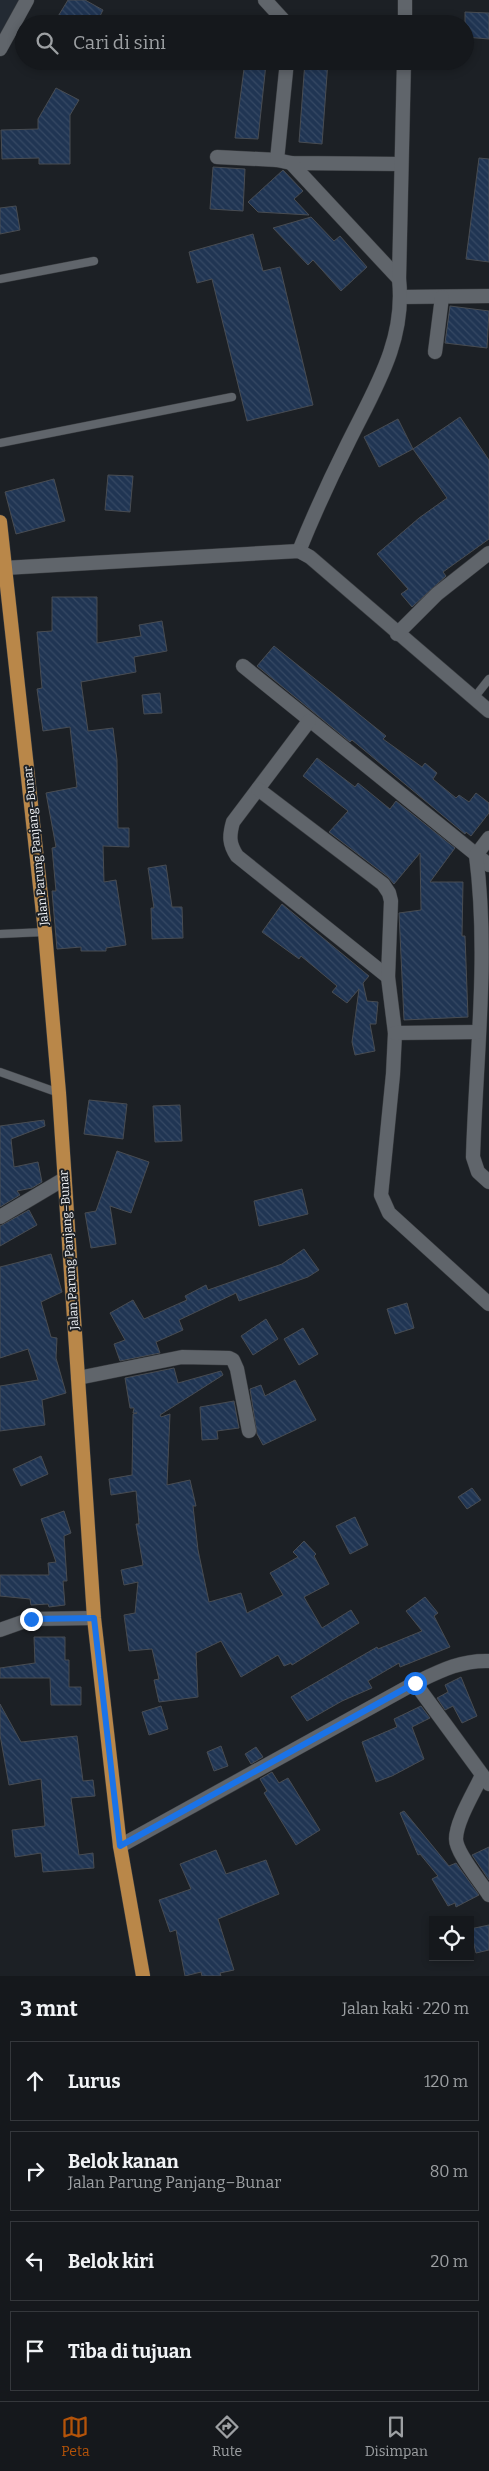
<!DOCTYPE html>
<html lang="id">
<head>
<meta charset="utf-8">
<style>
	body { margin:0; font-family:Bitter,serif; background:#1e2125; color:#f1f3f6 }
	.controls { position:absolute; right:15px; bottom:15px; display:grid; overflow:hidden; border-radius:0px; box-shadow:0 2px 8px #0003 }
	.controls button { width:45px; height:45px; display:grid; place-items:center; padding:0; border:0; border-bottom:1px solid #34373b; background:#15181c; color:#f1f3f6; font:25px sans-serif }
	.stop { position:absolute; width:15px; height:15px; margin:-11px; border:4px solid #1a73e8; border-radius:50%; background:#fff }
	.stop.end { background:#1a73e8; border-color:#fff; box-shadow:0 1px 5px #0008 }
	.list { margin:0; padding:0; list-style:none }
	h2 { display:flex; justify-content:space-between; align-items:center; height:65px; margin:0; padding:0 20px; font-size:21px }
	h2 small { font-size:16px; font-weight:400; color:#9da0a3 }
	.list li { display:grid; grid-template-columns:32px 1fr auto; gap:15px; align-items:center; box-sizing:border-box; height:80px; margin:0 10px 10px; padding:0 10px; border:1px solid #34373b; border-radius:0px }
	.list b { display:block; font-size:19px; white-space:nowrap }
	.list p { margin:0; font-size:16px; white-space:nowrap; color:#9da0a3 }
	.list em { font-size:16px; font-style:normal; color:#9da0a3 }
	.icon { flex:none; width:28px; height:28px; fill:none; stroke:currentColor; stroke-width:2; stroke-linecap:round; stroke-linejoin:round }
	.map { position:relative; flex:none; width:489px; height:1976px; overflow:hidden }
	.search { position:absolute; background:#15181c; box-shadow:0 2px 8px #0003; left:15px; right:15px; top:15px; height:55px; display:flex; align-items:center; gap:12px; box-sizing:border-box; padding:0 18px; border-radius:28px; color:#9da0a3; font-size:19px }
	.sheet { height:425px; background:#15181c }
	nav { display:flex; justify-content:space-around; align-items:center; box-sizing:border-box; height:70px; border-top:1px solid #34373b; background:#15181c; font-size:14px; color:#9da0a3 }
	nav a { display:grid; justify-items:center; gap:2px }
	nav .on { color:#b45309 }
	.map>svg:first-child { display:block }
</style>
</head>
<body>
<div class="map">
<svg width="489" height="1976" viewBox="0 0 489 1976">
	<defs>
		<pattern id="building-back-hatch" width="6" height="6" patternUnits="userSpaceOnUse" patternTransform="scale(1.25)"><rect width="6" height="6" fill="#203553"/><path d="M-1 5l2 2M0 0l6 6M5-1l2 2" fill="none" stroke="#364964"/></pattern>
	</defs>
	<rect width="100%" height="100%" fill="#1c2025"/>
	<!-- built -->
	<path fill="#232a33" d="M0,0H23L0,41Z"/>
	<!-- building -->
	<g fill="url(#building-back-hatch)" stroke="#484c52">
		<path d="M68,0H85L103,10L96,24H67L57,18Z"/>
		<path d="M465,12L489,13V39L465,37Z"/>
		<path d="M245,61L266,64L258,139L235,138Z"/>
		<path d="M305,61H328L322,144L299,142Z"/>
		<path d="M56,88L79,100L70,115V164H39V158L2,159L1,130L38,129V119Z"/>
		<path d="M479,158L489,159V262L466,259Z"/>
		<path d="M213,167L245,169L243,211L210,209Z"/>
		<path d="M283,170L303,191L294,199L309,215L258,212L248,202Z"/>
		<path d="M16,206L20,230L0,234V208Z"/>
		<path d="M311,217L334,241L340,236L367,267L341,291L313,260L308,265L273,228Z"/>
		<path d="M253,234L263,271L280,267L313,405L247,421L212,279L197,283L189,252Z"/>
		<path d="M450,306L489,311L487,348L445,343Z"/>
		<path d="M460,417L489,460V539L443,572L446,576L412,607L401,594L408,589L377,554L419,518L447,498L413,449Z"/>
		<path d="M398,419L413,449L379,467L364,437Z"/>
		<path d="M108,475L133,476L130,512L105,510Z"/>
		<path d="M54,479L65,521L16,534L5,492Z"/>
		<path d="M52,597H97V643L141,636L139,625L162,621L167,651L134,657L136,672L81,682L88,731L113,728L117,760L118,828H129V847L103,846L104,882L116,880L126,945L106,948V951H81V947L57,949L52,891H56L52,848L56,847L46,793L77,787L70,727L43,731L37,689L42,688L37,632L52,631Z"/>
		<path d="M274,646L386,736L383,739L422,767L425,763L437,773L433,779L456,798L459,795L469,802L476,793L489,803V813L471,836L466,832L465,834L352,740L350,742L257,666Z"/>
		<path d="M160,693L162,713L144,714L142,695Z"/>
		<path d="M317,758L355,787L358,783L390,809L396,801L455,848L430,882H463L462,936H465L468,1017L404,1020L399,913L421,910L420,853L394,884L388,877L329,832L348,811L303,776Z"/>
		<path d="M166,865L172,907H182L183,938L152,939L151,908H154L148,868Z"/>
		<path d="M282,904L369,976L363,983L367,1001L378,1002L376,1024H370L375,1051L355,1055L352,1042L359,989L347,1003L332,992L337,986L301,956L299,959L262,932Z"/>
		<path d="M89,1100L127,1104L123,1139L84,1134Z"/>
		<path d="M180,1105L182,1141L155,1142L153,1106Z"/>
		<path d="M44,1120L45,1126L11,1139L14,1167L38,1162L42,1182L32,1188L17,1191L20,1195L0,1207V1126Z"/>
		<path d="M117,1151L149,1162L131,1213L110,1206L116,1244L91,1248L85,1213L96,1211Z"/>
		<path d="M302,1189L308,1214L259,1226L254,1201Z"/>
		<path d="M29,1210L37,1225L0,1246V1226Z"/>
		<path d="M304,1249L319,1270L308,1277L239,1301L236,1293L179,1320L183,1330L156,1342L160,1353L120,1361L114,1344L125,1340L110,1313L133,1300L144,1319L187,1300L185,1296L206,1285L208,1290L282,1264Z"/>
		<path d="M51,1254L62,1292L41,1302L51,1337L57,1338L56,1358L66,1393L42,1400L45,1425L0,1431V1386L38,1380L28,1349L0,1358V1267Z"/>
		<path d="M407,1303L414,1328L395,1334L387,1309Z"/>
		<path d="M266,1319L278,1339L253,1355L241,1336Z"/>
		<path d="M303,1328L318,1354L299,1365L284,1339Z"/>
		<path d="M174,1368L178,1383L221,1371L223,1375L160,1415L161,1417L170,1414L167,1485L190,1480L196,1506H193L198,1550L209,1602L241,1593L247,1613L283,1595L270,1573L298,1557L293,1552L304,1541L316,1554L314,1556L329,1584L304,1597L322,1628L351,1610L359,1623L292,1665L291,1663L284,1666L278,1655L241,1677L221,1641L196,1653L198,1697L159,1702L154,1680L159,1679L152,1649L129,1651L124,1615L135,1613L138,1582L124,1585L121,1570L143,1565L136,1524H139L136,1491L111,1495L109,1479L132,1475L133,1414L137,1413H133L134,1408H130L125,1378Z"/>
		<path d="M295,1380L316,1420L263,1445L257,1434L250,1389L261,1385L265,1396Z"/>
		<path d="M234,1401L239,1428L217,1431L218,1439L202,1440L200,1407Z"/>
		<path d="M41,1456L48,1474L21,1486L13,1469Z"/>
		<path d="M472,1488L481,1500L467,1509L458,1497Z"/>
		<path d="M64,1511L71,1533L64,1536L67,1581H63L65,1605L49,1607L48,1604L31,1605L30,1599L0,1596V1575H49L48,1563L56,1562L41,1519Z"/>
		<path d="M355,1517L368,1545L350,1554L336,1526Z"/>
		<path d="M425,1597L438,1613L434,1616L450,1647L400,1667L399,1663L368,1681L372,1688L342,1701L307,1721L291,1697L377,1647L378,1649L422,1631L406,1611Z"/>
		<path d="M34,1637H65V1660H69V1687H81V1705H51L50,1678H0V1668L35,1663Z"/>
		<path d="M461,1677L477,1716L462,1723L453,1706L445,1710L437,1698L448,1692L445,1685Z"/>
		<path d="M0,1704L21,1742L77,1736L83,1781L93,1780L95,1796L71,1798L79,1855L93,1853L94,1868L43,1872L41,1853L15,1857L12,1830L45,1826L41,1779L9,1785L0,1735Z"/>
		<path d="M161,1706L168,1729L149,1735L142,1712Z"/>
		<path d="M421,1706L430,1718L412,1727L424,1759L392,1776L376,1782L362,1742L397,1727L394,1719Z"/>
		<path d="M221,1746L228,1766L214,1771L207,1752Z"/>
		<path d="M256,1747L263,1757L251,1764L245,1754Z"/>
		<path d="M272,1772L279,1783L288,1778L320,1830L296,1845L264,1793L267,1791L260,1779Z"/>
		<path d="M404,1811L449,1866L456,1863L479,1895L456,1907L455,1903L448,1906L432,1879L438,1876L420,1854L418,1855L400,1813Z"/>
		<path d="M489,1847V1880L472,1855Z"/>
		<path d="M216,1850L226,1874L266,1860L279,1894L218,1919L234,1970L220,1973L221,1976H202L201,1972L185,1976L176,1930L170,1932L159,1900L191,1889L180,1864Z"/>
		<path d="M489,1925V1950L476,1953L470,1929Z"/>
	</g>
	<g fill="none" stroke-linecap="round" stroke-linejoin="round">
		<!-- service casing -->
		<g stroke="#3a3d41" stroke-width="9">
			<g id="service">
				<path d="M0,279L94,261"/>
				<path d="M0,443L232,397"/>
				<path d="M474,698L489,679"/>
				<path d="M0,934L45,932"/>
				<path d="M0,1072L59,1093"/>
			</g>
		</g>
		<!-- minor casing -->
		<g stroke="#3a3d41" stroke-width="15">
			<g id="minor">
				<path d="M265,0L287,24"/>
				<path d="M405,24V0"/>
				<path d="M0,49L27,0"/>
				<path d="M217,157L277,160L291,163L401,164"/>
				<path d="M277,160L287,61"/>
				<path d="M291,163L399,279"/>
				<path d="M401,297L489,296"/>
				<path d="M435,352L442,297"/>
				<path d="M299,551C314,514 330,479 348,443C374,390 406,341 399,279L404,61"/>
				<path d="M4,568L299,551L310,557L489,711"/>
				<path d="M397,634L437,594L489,553"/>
				<path d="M243,666L489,865"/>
				<path d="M309,721L233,822C229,836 229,844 237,856L388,977"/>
				<path d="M258,789L383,884L389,893L391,901L388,977L395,1033L393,1074L381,1195L389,1213L489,1304"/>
				<path d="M489,838L476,855C489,955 476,1056 473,1157L478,1172L489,1182"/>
				<path d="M395,1033L478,1032"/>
				<path d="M0,1217L64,1179"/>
				<path d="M78,1378L182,1357L229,1358L233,1360L237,1369L249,1431"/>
				<path d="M0,1630L31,1619L94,1618"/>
				<path d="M415,1683L489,1784"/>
				<path d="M482,1775C475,1791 456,1821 456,1839C456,1853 481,1882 489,1895"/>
				<path d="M120,1846L415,1683C440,1671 461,1660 489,1661"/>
			</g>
		</g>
		<!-- primary casing -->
		<g stroke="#3a3d41" stroke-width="15">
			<path id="primary" d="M0,522L45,932L59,1093L94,1618L120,1846L143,1976"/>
		</g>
		<!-- service -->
		<use href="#service" stroke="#60656b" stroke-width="8"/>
		<!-- minor -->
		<use href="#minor" stroke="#60656b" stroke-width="14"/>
		<!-- primary -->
		<use href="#primary" stroke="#b98749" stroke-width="14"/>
	</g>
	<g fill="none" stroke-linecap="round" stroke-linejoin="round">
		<!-- route -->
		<path stroke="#1a73e8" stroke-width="6" d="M31,1619L94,1618L120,1846L415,1683"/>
	</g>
	<g text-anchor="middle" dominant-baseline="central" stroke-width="4" stroke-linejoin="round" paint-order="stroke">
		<!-- street labels -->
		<g font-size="12" fill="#eef0f4" stroke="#1c2025">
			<text transform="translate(36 846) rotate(-96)">Jalan Parung Panjang–Bunar</text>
			<text transform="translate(69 1250) rotate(-94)">Jalan Parung Panjang–Bunar</text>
		</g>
	</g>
</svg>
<div class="controls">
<button><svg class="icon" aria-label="locate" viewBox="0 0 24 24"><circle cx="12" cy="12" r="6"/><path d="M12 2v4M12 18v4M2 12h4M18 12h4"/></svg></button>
</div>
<div class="stop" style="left:415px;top:1683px"></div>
<div class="stop end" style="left:31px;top:1619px"></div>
<div class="search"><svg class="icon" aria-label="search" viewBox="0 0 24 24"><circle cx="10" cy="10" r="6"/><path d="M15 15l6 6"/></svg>Cari di sini</div>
</div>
<section class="sheet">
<h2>3 mnt<small>Jalan kaki · 220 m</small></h2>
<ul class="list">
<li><svg class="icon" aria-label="ahead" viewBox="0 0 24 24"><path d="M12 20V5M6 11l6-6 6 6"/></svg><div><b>Lurus</b></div><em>120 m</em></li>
<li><svg class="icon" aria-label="right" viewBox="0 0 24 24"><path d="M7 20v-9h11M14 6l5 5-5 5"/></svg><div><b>Belok kanan</b><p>Jalan Parung Panjang–Bunar</p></div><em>80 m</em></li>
<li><svg class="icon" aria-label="left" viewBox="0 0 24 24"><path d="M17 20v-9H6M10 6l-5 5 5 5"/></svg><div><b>Belok kiri</b></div><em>20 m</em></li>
<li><svg class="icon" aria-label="arrive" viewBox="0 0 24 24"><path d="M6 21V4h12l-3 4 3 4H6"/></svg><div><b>Tiba di tujuan</b></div></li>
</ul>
</section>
<nav>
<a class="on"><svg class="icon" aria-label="map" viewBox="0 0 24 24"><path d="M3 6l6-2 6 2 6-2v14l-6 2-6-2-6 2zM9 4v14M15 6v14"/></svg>Peta</a>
<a><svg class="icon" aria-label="directions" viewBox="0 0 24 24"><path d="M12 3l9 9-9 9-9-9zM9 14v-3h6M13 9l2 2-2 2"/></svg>Rute</a>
<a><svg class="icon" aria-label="saved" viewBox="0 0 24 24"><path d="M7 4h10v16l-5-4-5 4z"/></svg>Disimpan</a>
</nav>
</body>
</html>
